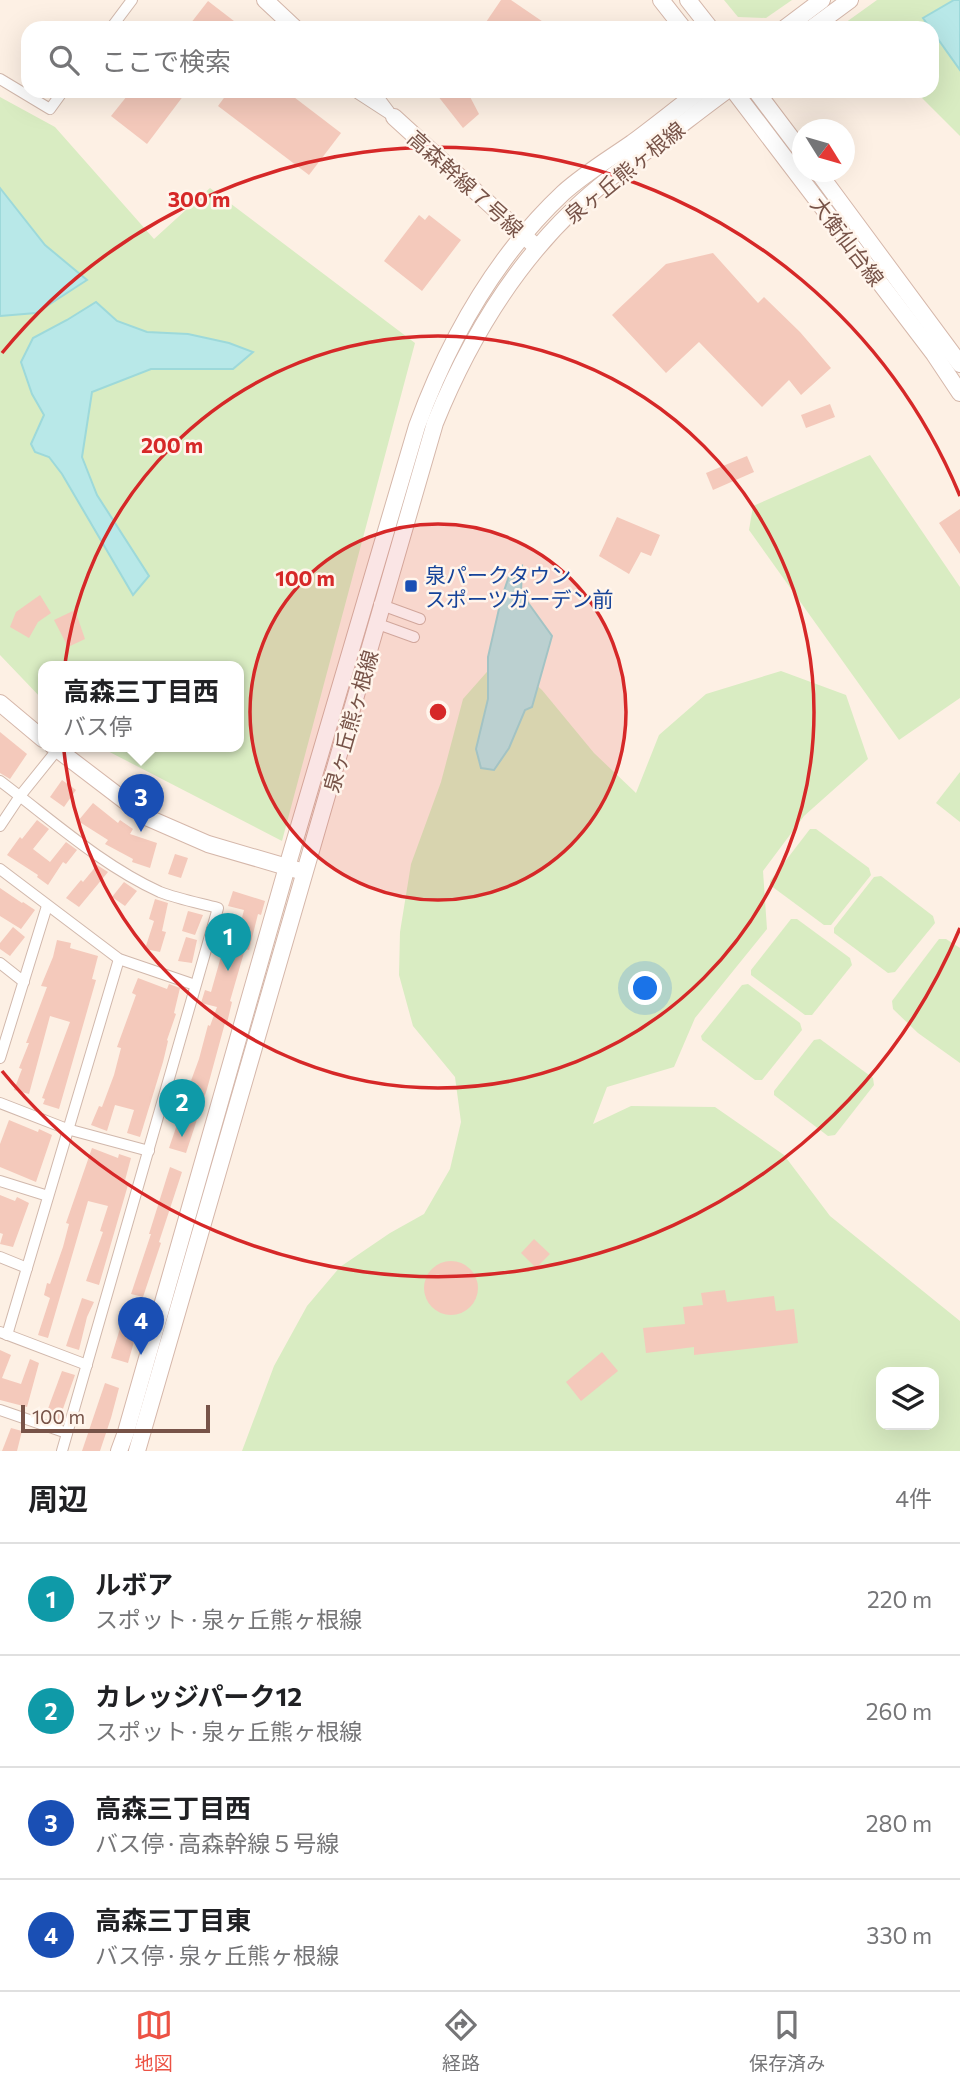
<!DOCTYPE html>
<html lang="ja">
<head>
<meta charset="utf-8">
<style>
	body { margin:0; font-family:Commissioner,"Noto Sans JP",sans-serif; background:#f2f2f2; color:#202124 }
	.controls { position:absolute; right:21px; bottom:21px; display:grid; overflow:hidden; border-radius:14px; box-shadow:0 7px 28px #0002 }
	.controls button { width:63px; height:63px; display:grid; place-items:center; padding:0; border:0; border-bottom:2px solid #e0e0e0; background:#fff; color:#202124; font:35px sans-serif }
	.compass { position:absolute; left:792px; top:119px; width:63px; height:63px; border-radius:50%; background:#fff; box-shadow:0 7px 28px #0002; rotate:127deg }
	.scale { position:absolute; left:21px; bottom:18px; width:189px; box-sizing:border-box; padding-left:7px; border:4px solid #775348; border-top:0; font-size:19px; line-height:24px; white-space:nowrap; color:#775348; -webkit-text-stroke:5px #fff5ec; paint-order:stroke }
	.you { position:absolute; left:646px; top:989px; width:24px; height:24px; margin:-18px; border:5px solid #fff; border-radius:50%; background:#1a73e8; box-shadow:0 0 0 10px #1a73e833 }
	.badge { display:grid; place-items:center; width:46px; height:46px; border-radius:50%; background:#ec5244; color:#fff; font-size:23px; font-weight:700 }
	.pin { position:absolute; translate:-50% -58px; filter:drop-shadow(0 2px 4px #0008) }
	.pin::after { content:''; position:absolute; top:37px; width:24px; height:21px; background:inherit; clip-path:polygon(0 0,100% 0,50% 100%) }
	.popup { position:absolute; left:38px; top:661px; width:206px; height:91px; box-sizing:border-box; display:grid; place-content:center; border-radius:14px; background:#fff; filter:drop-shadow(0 2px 5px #0005); font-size:23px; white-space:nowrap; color:#757577 }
	.popup b { font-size:26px; color:#202124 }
	.popup::after { content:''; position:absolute; left:50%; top:100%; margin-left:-14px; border:14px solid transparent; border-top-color:#fff }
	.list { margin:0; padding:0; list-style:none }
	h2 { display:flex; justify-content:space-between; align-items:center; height:91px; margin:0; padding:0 28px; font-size:30px }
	h2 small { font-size:23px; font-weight:400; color:#757577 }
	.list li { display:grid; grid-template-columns:46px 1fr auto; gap:21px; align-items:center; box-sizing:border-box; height:112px; padding:0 28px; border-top:2px solid #e0e0e0 }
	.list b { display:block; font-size:26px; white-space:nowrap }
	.list p { margin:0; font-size:23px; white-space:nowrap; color:#757577 }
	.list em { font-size:23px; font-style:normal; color:#757577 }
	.icon { flex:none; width:38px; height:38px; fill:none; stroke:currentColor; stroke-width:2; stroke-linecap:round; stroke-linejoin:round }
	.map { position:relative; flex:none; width:960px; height:1451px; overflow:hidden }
	.search { position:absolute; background:#fff; box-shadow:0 7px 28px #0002; left:21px; right:21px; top:21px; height:77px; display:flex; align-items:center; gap:18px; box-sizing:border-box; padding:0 24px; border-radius:21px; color:#757577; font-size:26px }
	.sheet { height:539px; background:#fff }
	nav { display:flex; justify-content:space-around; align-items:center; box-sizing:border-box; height:98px; border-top:2px solid #e0e0e0; background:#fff; font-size:19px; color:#757577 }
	nav a { display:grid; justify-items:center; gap:4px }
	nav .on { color:#ec5244 }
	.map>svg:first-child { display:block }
</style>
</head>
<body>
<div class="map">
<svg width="960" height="1451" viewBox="0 0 960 1451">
	<rect width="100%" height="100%" fill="#fdf0e4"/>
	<!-- green -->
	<g fill="#d9ecc2" fill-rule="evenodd">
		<path d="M724,0H792L766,18L738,17Z"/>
		<path d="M877,0H954L924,18L930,28H838Z"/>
		<path d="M932,31L960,70V136L916,92L911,91H932Z"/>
		<path d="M0,97L55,127L154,239L210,188L415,343L282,841L98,746H239V666H43V700L0,655Z"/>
		<path d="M870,455L960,587V698L899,740L749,530L753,506Z"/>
		<path d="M513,664L542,690L594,753L636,793L659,735L706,694L781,671L846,695L868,759L804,816L763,871L767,929L695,1018L674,1067L607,1087L593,1124L631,1106L715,1107L784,1155L830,1216L960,1321V1451H242L274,1366L307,1306L340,1267L390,1233L424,1214L450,1169L461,1122L455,1077L413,1026L399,975L400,932L411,864L441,782L463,699L493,665ZM881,1372H934V1425H881Z"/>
		<path d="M960,772V822L936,803Z"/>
		<path d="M810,829H816L869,868L871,875L831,925H824L770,885V881Z"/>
		<path d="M881,876L933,916L935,923L895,972L888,973L834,933V928L874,877Z"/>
		<path d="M791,919H797L850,958L852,965L812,1015H805L751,975V970Z"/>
		<path d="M939,939H946L960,948V1063L918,1033L893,1009L892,1001Z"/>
		<path d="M748,984L800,1023L802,1030L762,1080H755L702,1040L701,1036L742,985Z"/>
		<path d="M820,1039L873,1078L874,1085L835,1135L828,1136L774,1095V1091L814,1040Z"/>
	</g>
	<!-- water -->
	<g fill="#b8e8e8" stroke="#9dd9da" stroke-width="2">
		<path d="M954,0H960V70L923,18Z"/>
		<path d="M0,188L45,245L87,280L36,313L0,316Z"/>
		<path d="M96,302L117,321L147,332L188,334L229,343L253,352L233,369H151L92,392L82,457L97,495L149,576L133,595L62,474L49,457L35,452L31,444L44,415L32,394L21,362L33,338L67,320Z"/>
		<path d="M522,566L521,593L552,636L532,707L525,710L509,748L494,770L481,768L476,749L488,699V657L501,600L509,576Z"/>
	</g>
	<!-- building -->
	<g fill="#f4c9bb">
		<path d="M501,0H511L552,28H482Z"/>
		<path d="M208,1L243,28H187Z"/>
		<path d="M131,91H187L147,144L111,116Z"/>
		<path d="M229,91H286L341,133L309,175L218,106Z"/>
		<path d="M434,91H467L479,114L463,128Z"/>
		<path d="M419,215L425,220L429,215L461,240L422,291L384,261Z"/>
		<path d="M713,253L758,303L764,297L800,332L831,368L801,395L789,380L762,407L699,342L666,373L612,315L666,264Z"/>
		<path d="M830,404L835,417L806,428L801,415Z"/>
		<path d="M747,456L754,472L713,490L706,473Z"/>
		<path d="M960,509V554L939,523Z"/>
		<path d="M617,517L660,535L651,556L641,552L629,574L599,556Z"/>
		<path d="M40,595L51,613L38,622L29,638L10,627L16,612Z"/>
		<path d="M75,610L85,639L68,647L54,620Z"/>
		<path d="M0,732L27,754L10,779L0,773Z"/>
		<path d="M62,780L76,790L64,807L50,797Z"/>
		<path d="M93,803L118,823L120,820L133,829L130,834L157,843L150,868L132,862L133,859L105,844L108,840L78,821Z"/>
		<path d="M37,820L49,829L33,849L50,862L66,842L77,850L66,864L63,862L48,885L37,877L38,875L7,855L20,837L22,839Z"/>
		<path d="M175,854L188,858L181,878L168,874Z"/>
		<path d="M97,865L108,872L79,907L66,898L81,880L83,882Z"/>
		<path d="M124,882L137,891L125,906L112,897Z"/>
		<path d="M0,888L22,903L23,902L35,910L21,929L0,916Z"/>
		<path d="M233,891L265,901L261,915L258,914L249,950L245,949L230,1001L232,1002L227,1023H225L207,1089L186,1153L169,1148L180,1116H178L199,1059L208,1025L210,1026L217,1007L201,1003L205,990L211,992L222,953L232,956L244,910L228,906Z"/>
		<path d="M155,899L168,903L162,931L166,932L160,952L145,949L154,921L149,919Z"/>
		<path d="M188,911L203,915L195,935L182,931Z"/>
		<path d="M13,927L25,937L10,956L0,949V943Z"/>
		<path d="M186,937L197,940L192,963L178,961Z"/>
		<path d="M57,940L71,943L70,948L98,956L92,979L96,980L59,1109L43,1104L45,1099L42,1098L70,1022L50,1016L29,1094L14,1090L22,1069L19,1068L29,1043H26L47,987L41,986L53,957Z"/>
		<path d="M138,978L167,989L169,984L180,988L174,1013L176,1014L167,1040L168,1041L163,1062L140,1137L127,1133L134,1110L115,1105L107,1131L91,1125L99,1106L102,1107L114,1075L121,1048L117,1047L136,995L132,993Z"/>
		<path d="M9,1120L38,1132L39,1129L52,1135L36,1182L0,1167V1144Z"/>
		<path d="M92,1148L118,1158L119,1154L131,1158L124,1184L128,1185L99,1285L86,1281L103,1232L100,1231L108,1206L88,1201L48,1338L38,1335L50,1298L44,1295L47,1283L50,1284L63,1247L69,1224L66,1223Z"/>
		<path d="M170,1167L182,1172L159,1242L161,1243L143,1297L131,1294L151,1234H149Z"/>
		<path d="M0,1195L15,1201L17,1197L29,1203L13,1247L0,1244L3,1234L0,1233Z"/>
		<path d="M534,1239L550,1254L536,1268L521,1253Z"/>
		<circle cx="451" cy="1288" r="27"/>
		<path d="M725,1290L727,1302L774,1296L776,1311L794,1309L798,1343L694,1355V1347L646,1353L643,1328L685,1324L683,1307L703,1305L701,1293Z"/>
		<path d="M82,1298L94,1302L87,1317L79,1350L66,1346Z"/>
		<path d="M125,1312L145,1318L141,1332L137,1331L128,1363L111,1358Z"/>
		<path d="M0,1350L11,1355L2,1378L21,1384L30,1359L39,1363L27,1407L0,1400Z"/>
		<path d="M602,1352L618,1371L581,1401L566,1382Z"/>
		<path d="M62,1371L75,1375L59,1420L46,1414Z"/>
		<path d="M105,1383L119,1388L111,1418L100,1451H82Z"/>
		<path d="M11,1428L22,1431L17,1451H2Z"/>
	</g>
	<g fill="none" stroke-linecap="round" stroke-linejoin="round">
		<!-- street casing -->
		<g stroke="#d1b8ac" stroke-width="12">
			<g id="street">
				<path d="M111,28L132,0"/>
				<path d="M0,79L50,109L63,91"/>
				<path d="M354,91L394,117"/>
				<path d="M374,91L389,111"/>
				<path d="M379,604L420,619"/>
				<path d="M378,624L414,637"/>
				<path d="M0,781C52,820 101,865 160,892C178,899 199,903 218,908L62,1451"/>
				<path d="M0,826L20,796L57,750"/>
				<path d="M0,869L119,959L195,985"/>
				<path d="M0,963L24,982"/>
				<path d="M0,1058L47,906"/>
				<path d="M0,1103L67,1129L149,1151"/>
				<path d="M0,1181L48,1196"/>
				<path d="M0,1257L27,1268"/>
				<path d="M0,1332L87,1365"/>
				<path d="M7,1335L119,959"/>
				<path d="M0,1410L67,1433"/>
			</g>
		</g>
		<!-- secondary casing -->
		<g stroke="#d5b7aa" stroke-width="18">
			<g id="secondary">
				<path d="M265,0L295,28"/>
				<path d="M661,0L683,28"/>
				<path d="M688,0L710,28"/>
				<path d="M785,28L822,0"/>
				<path d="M812,28L850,0"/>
				<path d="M734,91L934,354L960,393"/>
				<path d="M756,91L802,152"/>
				<path d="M394,117L532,243"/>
				<path d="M818,172L960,364"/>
				<path d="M0,703L43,739"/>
				<path d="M53,746L146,817L208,844L297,870"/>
				<path d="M119,1451L126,1432L287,867L417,426C449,339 495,257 563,193C584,174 609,159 632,143C655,126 677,108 700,91"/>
				<path d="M137,1451L435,423C467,344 511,269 574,209C597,187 623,168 649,149C675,130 700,110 726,91"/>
			</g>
		</g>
		<!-- street -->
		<use href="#street" stroke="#fff" stroke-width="10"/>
		<!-- secondary -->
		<use href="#secondary" stroke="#fff" stroke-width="16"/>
	</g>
	<!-- distance rings -->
	<circle cx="438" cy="712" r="188" fill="#d62828" fill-opacity=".12"/>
	<g fill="none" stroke="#d62828" stroke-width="3.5">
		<circle cx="438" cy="712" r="188"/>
		<circle cx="438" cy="712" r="376"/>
		<path d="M960 928A565 565 0 0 1 2 1071M2 353A565 565 0 0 1 960 496"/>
	</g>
	<!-- markers -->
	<rect fill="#1a4fb4" stroke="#fff5ec" stroke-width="2.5" x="404" y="579" width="14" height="14" rx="3.5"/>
	<g text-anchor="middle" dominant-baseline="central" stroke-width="5" stroke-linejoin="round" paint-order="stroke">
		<!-- street labels -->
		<g font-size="21" fill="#775348" stroke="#fff5ec">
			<text transform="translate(624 172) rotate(-39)">泉ヶ丘熊ヶ根線</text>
			<text transform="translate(466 183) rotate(42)">高森幹線７号線</text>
			<text transform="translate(848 241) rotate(53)">大衡仙台線</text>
			<text transform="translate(350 721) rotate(-74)">泉ヶ丘熊ヶ根線</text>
		</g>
		<!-- transit labels -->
		<g font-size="21" fill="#164399" stroke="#fff5ec" text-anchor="start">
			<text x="425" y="574">泉パークタウン<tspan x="425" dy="24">スポーツガーデン前</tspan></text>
		</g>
	</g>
	<circle cx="438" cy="712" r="10" fill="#d62828" stroke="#fff5ec" stroke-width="3.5"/>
	<g font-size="21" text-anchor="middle" font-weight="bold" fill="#d62828" stroke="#fff5ec" stroke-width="5" stroke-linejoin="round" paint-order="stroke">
		<text x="199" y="207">300 m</text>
		<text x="172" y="453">200 m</text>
		<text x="305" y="586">100 m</text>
	</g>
</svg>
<div class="controls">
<button><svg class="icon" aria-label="layers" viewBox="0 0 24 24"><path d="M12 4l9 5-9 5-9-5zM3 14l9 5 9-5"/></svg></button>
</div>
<svg class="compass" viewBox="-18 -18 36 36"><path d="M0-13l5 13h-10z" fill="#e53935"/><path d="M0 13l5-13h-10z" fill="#757577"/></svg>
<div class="scale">100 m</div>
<div class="you"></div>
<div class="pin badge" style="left:228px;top:971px;background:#0f9aa8">1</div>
<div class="pin badge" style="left:182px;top:1137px;background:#0f9aa8">2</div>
<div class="pin badge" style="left:141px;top:832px;background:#1a4fb4">3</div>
<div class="popup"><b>高森三丁目西</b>バス停</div>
<div class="pin badge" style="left:141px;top:1355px;background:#1a4fb4">4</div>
<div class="search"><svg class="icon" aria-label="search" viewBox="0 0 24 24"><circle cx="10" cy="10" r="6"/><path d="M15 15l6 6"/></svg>ここで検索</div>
</div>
<section class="sheet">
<h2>周辺<small>4件</small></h2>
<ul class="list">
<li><span class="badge" style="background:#0f9aa8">1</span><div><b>ルボア</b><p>スポット · 泉ヶ丘熊ヶ根線</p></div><em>220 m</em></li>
<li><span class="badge" style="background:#0f9aa8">2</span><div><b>カレッジパーク12</b><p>スポット · 泉ヶ丘熊ヶ根線</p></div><em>260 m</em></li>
<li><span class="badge" style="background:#1a4fb4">3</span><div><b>高森三丁目西</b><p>バス停 · 高森幹線５号線</p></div><em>280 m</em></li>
<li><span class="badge" style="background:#1a4fb4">4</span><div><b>高森三丁目東</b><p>バス停 · 泉ヶ丘熊ヶ根線</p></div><em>330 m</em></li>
</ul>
</section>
<nav>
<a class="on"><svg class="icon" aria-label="map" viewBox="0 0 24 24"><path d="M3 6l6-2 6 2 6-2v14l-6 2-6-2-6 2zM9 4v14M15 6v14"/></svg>地図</a>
<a><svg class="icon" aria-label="directions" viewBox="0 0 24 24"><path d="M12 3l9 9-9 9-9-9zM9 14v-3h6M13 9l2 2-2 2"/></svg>経路</a>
<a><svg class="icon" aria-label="saved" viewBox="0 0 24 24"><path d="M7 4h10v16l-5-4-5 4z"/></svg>保存済み</a>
</nav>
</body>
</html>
